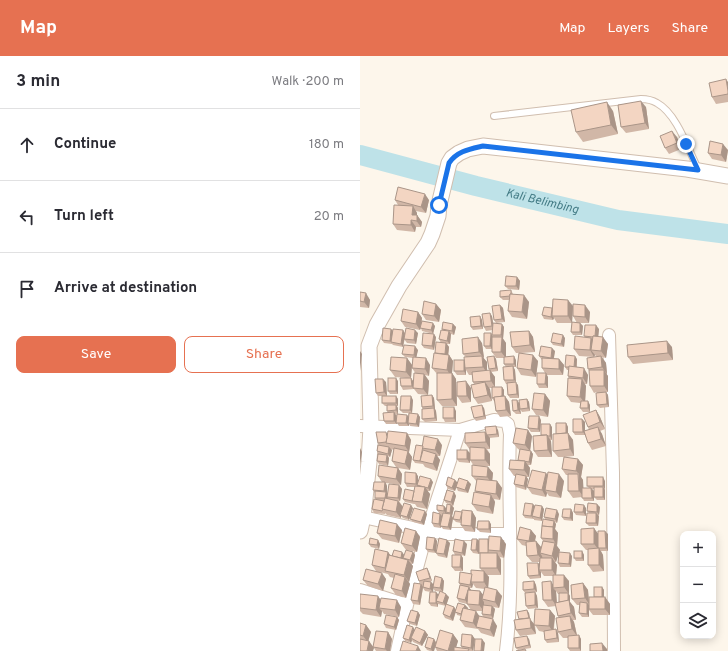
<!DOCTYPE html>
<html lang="en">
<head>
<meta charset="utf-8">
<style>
	body { margin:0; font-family:Overpass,sans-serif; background:#f2f2f3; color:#2b2b33 }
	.controls { position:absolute; right:12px; bottom:12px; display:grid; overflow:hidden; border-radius:8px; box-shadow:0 2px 10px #0003 }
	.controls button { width:36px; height:36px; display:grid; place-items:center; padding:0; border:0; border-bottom:1px solid #e1e1e2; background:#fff; color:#2b2b33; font:20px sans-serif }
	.stop { position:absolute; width:12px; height:12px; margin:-9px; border:3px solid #1a73e8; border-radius:50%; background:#fff }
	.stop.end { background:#1a73e8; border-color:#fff; box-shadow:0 1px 4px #0008 }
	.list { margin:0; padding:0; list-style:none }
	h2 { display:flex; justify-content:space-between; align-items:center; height:52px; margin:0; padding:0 16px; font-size:17px }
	h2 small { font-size:13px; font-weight:400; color:#7c7c81 }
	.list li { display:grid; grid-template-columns:26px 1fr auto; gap:12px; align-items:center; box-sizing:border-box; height:72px; padding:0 16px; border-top:1px solid #e1e1e2 }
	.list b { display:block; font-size:15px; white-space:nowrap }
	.list em { font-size:13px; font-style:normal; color:#7c7c81 }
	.actions { display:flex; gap:8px; padding:12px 16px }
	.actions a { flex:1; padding:9px 0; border:1px solid #e67151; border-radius:8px; text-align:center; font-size:14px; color:#e67151 }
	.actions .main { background:#e67151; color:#fff }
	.icon { flex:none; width:22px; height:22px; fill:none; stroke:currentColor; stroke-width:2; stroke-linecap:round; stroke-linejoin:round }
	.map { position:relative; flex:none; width:368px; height:595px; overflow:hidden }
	header { display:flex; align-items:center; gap:24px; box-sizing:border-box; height:56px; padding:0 20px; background:#e67151; color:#fff }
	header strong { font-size:19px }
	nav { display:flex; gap:22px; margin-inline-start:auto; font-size:14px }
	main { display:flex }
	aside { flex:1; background:#fff }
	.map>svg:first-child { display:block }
</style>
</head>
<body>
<header>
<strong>Map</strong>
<nav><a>Map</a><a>Layers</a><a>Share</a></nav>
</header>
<main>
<aside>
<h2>3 min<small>Walk · 200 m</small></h2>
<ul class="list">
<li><svg class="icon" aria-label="ahead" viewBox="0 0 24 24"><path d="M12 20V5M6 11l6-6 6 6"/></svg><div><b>Continue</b></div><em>180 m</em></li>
<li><svg class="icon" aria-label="left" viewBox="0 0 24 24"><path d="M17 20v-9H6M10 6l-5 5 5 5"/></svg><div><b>Turn left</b></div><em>20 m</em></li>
<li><svg class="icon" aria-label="arrive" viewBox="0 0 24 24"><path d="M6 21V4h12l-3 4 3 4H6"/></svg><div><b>Arrive at destination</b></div></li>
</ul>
<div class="actions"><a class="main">Save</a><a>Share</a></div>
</aside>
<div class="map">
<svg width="368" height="595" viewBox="0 0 368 595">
	<rect width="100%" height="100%" fill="#fdf6eb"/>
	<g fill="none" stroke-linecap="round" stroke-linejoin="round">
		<!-- river -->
		<path stroke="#bee2e8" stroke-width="20" id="s1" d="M0,99L116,130L258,164L368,178"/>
		<!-- service casing -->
		<g stroke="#d0beaf" stroke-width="8">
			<path id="service" d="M134,60L281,43C287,43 292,44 297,47C317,58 328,93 338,113"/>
		</g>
		<!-- minor casing -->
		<g stroke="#d0beaf" stroke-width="14">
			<g id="minor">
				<path d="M249,279L253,417L254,595"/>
				<path d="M0,370L100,374L134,364L144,365L148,368L150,378C147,450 155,523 146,595"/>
				<path d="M3,461L67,475L89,478H150"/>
				<path d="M0,534L44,548"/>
				<path d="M37,595L47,549L67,475L100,374"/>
			</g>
		</g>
		<!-- tertiary casing -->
		<g stroke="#d0beaf" stroke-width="17">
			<path id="tertiary" d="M0,475L3,461L9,406L11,371L9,290L17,269L39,230L68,187L72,178L78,160L79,149L89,107L92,102L99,97L108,93L123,90L327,113L368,120"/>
		</g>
		<!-- service -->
		<use href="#service" stroke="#fff" stroke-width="6"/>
		<!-- minor -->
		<use href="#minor" stroke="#fff" stroke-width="12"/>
		<!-- tertiary -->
		<use href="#tertiary" stroke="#fff" stroke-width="15"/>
	</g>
	<!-- wall -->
	<g fill="#d1b7a7" fill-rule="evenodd">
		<path d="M368,26V46L356,48L352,41Z"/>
		<path d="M286,51L289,73L266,77L261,71Z"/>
		<path d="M253,55L258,78L223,86L216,76Z"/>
		<path d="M317,81L321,93L309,98L305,92Z"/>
		<path d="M368,94L366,106L352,103L348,97Z"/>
		<path d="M35,144H69L66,157L56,155L57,157V159L62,166L61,171H56L55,176L37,174L33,168L38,149Z"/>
		<path d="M157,221L160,225L159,234L148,233L145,230Z"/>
		<path d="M151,234L153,238L169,246L167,263L152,261L148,255L149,244H143L140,241Z"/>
		<path d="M0,236L10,244L9,252L0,251Z"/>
		<path d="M76,248L81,254L79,266L66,264L62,258Z"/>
		<path d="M140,249L143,252L145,266L136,267L134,264Z"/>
		<path d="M213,250L212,266L217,267L213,260L230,256L229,267H220L223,270L222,279H213L211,276L212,267H197L194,262L193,264L184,263L182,259L192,253Z"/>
		<path d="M58,256L62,262V265L75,270L73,278L62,275L61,272L60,274L45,271L41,265Z"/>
		<path d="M120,260L122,264L123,273L113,274L111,271Z"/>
		<path d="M132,260L133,267L142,268L144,271L143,283L146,287V301L156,304V311H153L155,314L156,327L158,329L159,342H150L148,339L147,328H146L144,324L146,311L144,308V302H136L132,296V293H126L124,290L133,281L132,279L133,274L126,275L124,271Z"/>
		<path d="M93,268L96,271L94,279L91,278L90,288H87L89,291L88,299H89L93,305L92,317L96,323L97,350H82L77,344V318L72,312L81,287L79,283L82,274V273Z"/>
		<path d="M239,273L238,280L248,288L246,302L242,301L246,307L247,318H246L248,320V336H246L248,339L249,351L240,352L237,349V336L234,337L230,330V315L228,313L238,301L236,300L235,299L234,301L219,300L214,293L225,281L224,280Z"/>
		<path d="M43,274L45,277H58L56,288L47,287L44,283L45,282L43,291L33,289L32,288L24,287L22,284L33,275Z"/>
		<path d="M169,275L173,281L175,296L161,297L178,305L176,321L161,319L157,312L159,297H156L152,291Z"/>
		<path d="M76,281L74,294L64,292L62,289Z"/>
		<path d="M205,282L204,291L193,289L191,286Z"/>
		<path d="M122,287L124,303L127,306V315L130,314L129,313L134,300L136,303L138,315L131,316L135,321V331H142L144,334V340L149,346L151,360L140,361L136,355L135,345H134L132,342V332H129L132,345L118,348L114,342V328L113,326L112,319H109L106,314V319H97L94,315L104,305L106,301L103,298Z"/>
		<path d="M312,291L313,304L273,308L268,301Z"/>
		<path d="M58,294L56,301L70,309L69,320L65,319L69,325L68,339L58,338L54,333L43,334L41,330L46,322L35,321L30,314L47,302L52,309L51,322L53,325L54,327L56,318L52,312L53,302L45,301L42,298Z"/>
		<path d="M195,295L194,302L199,303L204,309L203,319H186L188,321V332H179L177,328L185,317L182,312V304L179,300Z"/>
		<path d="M217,303V311L228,319L227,328H225L226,330L225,345L230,349V356H223L220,352V347L211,346L207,340L209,322L208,320V314H207L205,311Z"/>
		<path d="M38,325V338H30L28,335Z"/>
		<path d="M26,326L27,340H18L16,337Z"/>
		<path d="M111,332V346L102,347L97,340Z"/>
		<path d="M185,338L190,345L188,361L176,359L172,353Z"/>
		<path d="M72,339L74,342L75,353L76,355L77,365L65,366L62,363L63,353L62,351Z"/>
		<path d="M36,340L38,343V350H37L38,352V358H35L36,359H47L48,361L49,357H43L40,354L53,344L52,357L60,361L59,371L50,370L49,368V370H39L37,367V368H26L24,365L28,356L27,355V350H25L22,347Z"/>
		<path d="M167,343L169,346L170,355L162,356L160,353L161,358H156L153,355L157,344L159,347Z"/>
		<path d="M124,352L126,363L116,365L114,362Z"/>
		<path d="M236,354L240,361L245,373L240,375L242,378L246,390L232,394L228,387L225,379H215L213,376L222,363L225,366V375L229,374L228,371Z"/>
		<path d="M96,355V366H85L83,362Z"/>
		<path d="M181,364L180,376H171L168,372Z"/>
		<path d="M206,367L208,371V377L213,384L214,400L204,401L218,403L223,409L221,421L223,424V432H229L227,430L245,425V444H237L234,441V433H232L234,435V445H224L222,441L213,442L208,435V419H206L202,413L204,401H198L193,395L196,378Z"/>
		<path d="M192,371V384H190L191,385L192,401H178L174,395L181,379Z"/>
		<path d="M138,374L139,381L129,382L130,393H127L130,398V410H123L128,411L133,417L132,425H137L142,432L140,444L134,443L135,446L133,458L117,455L112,448L117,437L115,435L117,426L112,420L114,410L110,404V394L105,387L125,376Z"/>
		<path d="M28,377H47L51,384L49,396H48L52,401L50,414L38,412L42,418L41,429L26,427L27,430V437L28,439L39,429L42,433L40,445H39L43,451L53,452L49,464L43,462L41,460V462L27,459L25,457V458L14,457L12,453L16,444L15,442V437L13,434L22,426L18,420L36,411L32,405L34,394L31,393L32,394L30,401L28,400L29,402L28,410L19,408L17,405L18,398L17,395L19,389L18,387Z"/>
		<path d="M172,380L170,395L173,398L171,409H168L170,412L169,421H166L168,423L166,434L156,431L154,428L156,420H154L149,413L158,405L160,394L158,393L153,387Z"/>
		<path d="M82,389L80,400H77L80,404L77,415L65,411L63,408L55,407L53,404L63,390Z"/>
		<path d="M110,397V407L99,406L97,403Z"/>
		<path d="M186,417L187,420L204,425L201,442L189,440L187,437L186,441L172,438L167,431Z"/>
		<path d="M58,420V425L73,426L70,435H67L70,438L67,453L57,451L55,448H54L45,446L43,443L54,435L55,431H47L45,427Z"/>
		<path d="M95,424L97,427L111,428L108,437L98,435L96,431L95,435L88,433L86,429Z"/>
		<path d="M94,436L96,440L93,450L92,449L94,452L92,460L93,462L91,474L83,473L81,470V472L74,471L72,467L79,457L77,454L84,450L86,453L90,448L86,447L84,444Z"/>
		<path d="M174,450L184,453L182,465L174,464V463L165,462L163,459Z"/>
		<path d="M240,451L239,459H238L239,460L238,470H229L226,467L229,457L227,455Z"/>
		<path d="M226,452V460L216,459L214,456Z"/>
		<path d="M211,453L213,457V465L204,464L202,461Z"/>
		<path d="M112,455L116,462L115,476L105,475L101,469V467L96,466L93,463L102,456Z"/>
		<path d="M67,458L64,469L53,466L50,463Z"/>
		<path d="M199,458L197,467L194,466L196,468L195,473L198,477L197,490H196L200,494L199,496L212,500L211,511H200L198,507V499L196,506H195L197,509L196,519L209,525V538L210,540V546L214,551L216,564H213L214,566L217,579L221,583V595H210L208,592V582H203L198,576L199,562L198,560L196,550L188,551L183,544L193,528V520H184L181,516V522L170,523L168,520L179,508V506H172L167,500L166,490L162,489L157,483L171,474L176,480L175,485H176L181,491V493L183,485L181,482L182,470L186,464L184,461ZM196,535L198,538H199V546L197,547Z"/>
		<path d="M131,468V477L120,476L117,473Z"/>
		<path d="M42,474L39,487L22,483L17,477Z"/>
		<path d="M56,475L60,481L57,496L46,494L41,487Z"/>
		<path d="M238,477L248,478V495H241L243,499L244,515L233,516L228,509V494H226L221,488Z"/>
		<path d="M75,482L77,485L76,497L68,496L66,493Z"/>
		<path d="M128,483L129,484L146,488L144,502L140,501L141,504V519H127L129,521L128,532L142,540L139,552L133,551L135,553L133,563L128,562L137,570L134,581L121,577L118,573L105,571L100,564L101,560L97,559L96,556L93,565L85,562L83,558L94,551L96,554L105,549L108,552L107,553L111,554L107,548L99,546L97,542L100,529L99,527L111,518L122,515L120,512V498L119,497V488V498L113,497L111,494L119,486ZM113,528L116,532L125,533L123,539L120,535L111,534L109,532H112ZM115,555H122V558L123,561L119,560Z"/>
		<path d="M18,484L20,488L19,493L11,491L9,488Z"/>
		<path d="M90,487L87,502L78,500L76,497Z"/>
		<path d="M107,488L105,500L101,499L103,502V515H95L92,511L95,499L93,495Z"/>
		<path d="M222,495L224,499V505H216L214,502Z"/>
		<path d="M28,496L31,500H32L44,499L53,496L55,499L53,508L50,507L53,510L49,526L50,528L46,542L36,539L31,532L34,522L30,521L28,518L20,516L26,523L23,535L8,530L3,524L16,515L12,509Z"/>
		<path d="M69,516L72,525L70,526L73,528L82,522L84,525L83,536L75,535L73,532V536L78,539L89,541L86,550L78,548V551L71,550L69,547L71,536L65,535L63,532L60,549L53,548L51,544L61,528L59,525Z"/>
		<path d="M174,525L176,529L177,536L165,537L163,534Z"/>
		<path d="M223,527L228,534L229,546L234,541L242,531L244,534V541H245L250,548V559H233L229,554V561H222L219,557L220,549H217L212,543Z"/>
		<path d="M175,536L177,540L178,552L168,553L166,550Z"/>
		<path d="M0,538L41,551L39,561L24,558L22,555L21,561L3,558L0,555Z"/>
		<path d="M190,554L195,560L194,573H196L198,577L199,586L187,587L185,584L184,576L179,575L175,569L176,578L160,580L156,574L159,563L169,557L170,563L174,568Z"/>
		<path d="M58,556L60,559L57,570L50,568L47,565Z"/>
		<path d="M37,561L39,564L36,574L26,572L24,568Z"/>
		<path d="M0,567L6,569L11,576L8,585L13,591L28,576L32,583L30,595H16L14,592L0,595Z"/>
		<path d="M55,574L65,575L68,579L62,590L53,586L52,584L51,587L45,585L43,582Z"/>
		<path d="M93,578L98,585L96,591L102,592L101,590L112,579L115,583L113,595H77L75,591L74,595H70L67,594L65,591L74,583L76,586Z"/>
		<path d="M169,583L171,592L158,594L156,592Z"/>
	</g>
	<!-- shaded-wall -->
	<g fill="#aa9588">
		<path d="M366,23L368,26V35Z"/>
		<path d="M281,45L286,51L289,73L285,67Z"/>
		<path d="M247,46L253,55L258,78L251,69Z"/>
		<path d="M312,75L317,81L321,93L317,87Z"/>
		<path d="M363,88L368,94L366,106L361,99Z"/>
		<path d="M65,138L69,144L66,157L61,151Z"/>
		<path d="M53,150L57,157V164V159L62,166L61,171L52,159Z"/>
		<path d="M51,164L56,171L55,176L51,169Z"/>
		<path d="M157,221L160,225L159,234L156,230Z"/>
		<path d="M6,237L10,244L9,252L4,246Z"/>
		<path d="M164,239L169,246L167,263L162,256Z"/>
		<path d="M208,244L213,250L212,267L208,260Z"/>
		<path d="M76,248L81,254L79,266L74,260Z"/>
		<path d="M140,249L143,252L145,266L142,263Z"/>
		<path d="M225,249L230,256L229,267L225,261Z"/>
		<path d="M192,252V260L194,262L193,264L191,261Z"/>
		<path d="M58,256L62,262L60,274L56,268Z"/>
		<path d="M130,257L132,260L134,273L132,270Z"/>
		<path d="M120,260L122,264L123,273L121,270Z"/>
		<path d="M73,267L75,270L73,278L71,274Z"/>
		<path d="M220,267L223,270L222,279L220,276Z"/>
		<path d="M93,268L96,271L94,279L92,275Z"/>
		<path d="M142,268L144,271L143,283L141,279Z"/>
		<path d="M236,269L239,273L238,284L235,281Z"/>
		<path d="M31,273L34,276L31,286L30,285Z"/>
		<path d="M43,274L45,278L43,291L41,288Z"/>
		<path d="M55,274L58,277L56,288L54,284Z"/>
		<path d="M89,275L91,278L90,288L87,285Z"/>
		<path d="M169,275L173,281L175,296L170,289Z"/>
		<path d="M131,277L133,281L132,293L130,290Z"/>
		<path d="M74,278L76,281L74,294L72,290Z"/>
		<path d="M203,279L205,282L204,291L201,288Z"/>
		<path d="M118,281L122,287L124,302L119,296Z"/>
		<path d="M142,281L146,287V302L141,296Z"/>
		<path d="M243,281L248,288L246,302L241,295Z"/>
		<path d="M231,282L236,288L231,294L235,299L234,301L230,294Z"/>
		<path d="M307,285L312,291L313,304L308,297Z"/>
		<path d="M86,287L89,291L88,301L85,298Z"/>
		<path d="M55,290L58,294L56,303L54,299Z"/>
		<path d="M192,292L195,295L193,306L191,302Z"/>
		<path d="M0,295L2,298L0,315Z"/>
		<path d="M89,299L93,305L92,317L96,323L97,350L92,343L91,320L87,314Z"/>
		<path d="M173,299L178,305L176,321L171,314Z"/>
		<path d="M122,300L127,306V317L123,311Z"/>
		<path d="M134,300L136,303L138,315L136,312Z"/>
		<path d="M154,300L156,304V311L154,308Z"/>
		<path d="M215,300L217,303L216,315L214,311Z"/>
		<path d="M241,300L246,307L247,318L242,311Z"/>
		<path d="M47,302L52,309L51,322L46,316Z"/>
		<path d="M66,302L70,309L69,320L65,313Z"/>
		<path d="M199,303L204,309L203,319L199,313Z"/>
		<path d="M104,304L106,307L105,312L106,314V319L104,315Z"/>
		<path d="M153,310L155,314L156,327L158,329L159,342L157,338L156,326L154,324Z"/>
		<path d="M224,312L228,319L227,328L223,322Z"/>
		<path d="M130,314L135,321V331L131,325Z"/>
		<path d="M244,314L248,320V336L244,330Z"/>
		<path d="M186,317L188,321V332L185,328Z"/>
		<path d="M64,318L69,325L68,339L63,333Z"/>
		<path d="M36,322L38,325V338L36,335Z"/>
		<path d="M51,322L53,325L54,332H53L54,333L52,330Z"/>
		<path d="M23,323L26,326L27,340L24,336Z"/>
		<path d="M222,323L226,330L225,347L220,341Z"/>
		<path d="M106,325L111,332V346L107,340Z"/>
		<path d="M125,326L130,333L132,345L128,339Z"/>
		<path d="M142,331L144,334V345L142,342Z"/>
		<path d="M246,336L248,339L249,351L247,348Z"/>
		<path d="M185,338L190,345L188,361L183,354Z"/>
		<path d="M72,339L74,342L75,353L76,355L77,365L75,362L74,352L73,350Z"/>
		<path d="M36,340L38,343V350L36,347Z"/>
		<path d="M51,340L53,344L52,357L50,354Z"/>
		<path d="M145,340L149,346L151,360L146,354Z"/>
		<path d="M167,343L169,346L170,355L168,352Z"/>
		<path d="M157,344L159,347L161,358L158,354Z"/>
		<path d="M228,345L230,349V356L228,352Z"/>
		<path d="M36,349L38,352V358L36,354Z"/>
		<path d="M122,349L124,352L126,363L124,360Z"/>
		<path d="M94,351L96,355V366L94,362Z"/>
		<path d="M236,354L240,361L245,373L240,366Z"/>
		<path d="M34,356L36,359L37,368L34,365Z"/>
		<path d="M58,358L60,361L59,371L56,368Z"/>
		<path d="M47,359L49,362L48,367L49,368V370L46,367Z"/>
		<path d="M179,360L181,364L180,376L178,373Z"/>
		<path d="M222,363L225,366V379L223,376Z"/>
		<path d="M206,367L208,371V381L206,378Z"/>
		<path d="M190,368L192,371V384L190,380Z"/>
		<path d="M136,370L138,374L139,381L137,378Z"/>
		<path d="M238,371L242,378L246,390L241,383Z"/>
		<path d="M168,374L172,380L170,395L165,389Z"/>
		<path d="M125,376L130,382V393L126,386Z"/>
		<path d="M47,377L51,384L49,396L45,390Z"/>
		<path d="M208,377L213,384L214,400L210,393Z"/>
		<path d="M187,379L191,385L192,401L188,394Z"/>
		<path d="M78,383L82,389L80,400L75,394Z"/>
		<path d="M29,391L32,394L30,401L28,398Z"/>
		<path d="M0,392L2,396L0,409Z"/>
		<path d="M125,392L130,398V410L125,404Z"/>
		<path d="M107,394L110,397V407L107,403Z"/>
		<path d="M48,395L52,401L50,414L45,408Z"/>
		<path d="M171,395L173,398L171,409L169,406Z"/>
		<path d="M76,398L80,404L77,415L73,408Z"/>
		<path d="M27,399L29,402L28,410L26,406Z"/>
		<path d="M218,403L223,409L221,421L223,424L224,441L219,435V418L216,415Z"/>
		<path d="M165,405L170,412L169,421L164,414Z"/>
		<path d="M128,411L133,417L132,427L127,421Z"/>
		<path d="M38,412L42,418L41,429L36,423Z"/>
		<path d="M56,417L58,420V431L56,428Z"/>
		<path d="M186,417L190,424L185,434L187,437L186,441L182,434Z"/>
		<path d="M199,418L204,425L201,442L196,436Z"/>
		<path d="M166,420L168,423L166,434L164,430Z"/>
		<path d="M243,421L245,425V433L243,430Z"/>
		<path d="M71,423L73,426L70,435L68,432Z"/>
		<path d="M95,424L98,427L95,435L92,432Z"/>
		<path d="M108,425L111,428L108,437L105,434Z"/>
		<path d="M137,425L142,432L140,444L136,438Z"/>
		<path d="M25,426L27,430V437L28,439L27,441L28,442V446L25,442L26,437L24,435Z"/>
		<path d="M39,429L42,433L40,445L38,442Z"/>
		<path d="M65,431L70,438L67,453L62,446Z"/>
		<path d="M243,431L245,434V444L243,441Z"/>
		<path d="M231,432L234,435V445L232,442Z"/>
		<path d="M94,436L96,440L93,450L91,446Z"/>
		<path d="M131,439L135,446L133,458L129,451Z"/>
		<path d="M38,445L43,451L40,459L41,460V462L36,456Z"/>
		<path d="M173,448L176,452L172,460L174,463L171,460Z"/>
		<path d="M237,448L240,451L239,459L237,456Z"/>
		<path d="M51,449L53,452L49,464L47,461Z"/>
		<path d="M91,449L94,452L92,460L90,457Z"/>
		<path d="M224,449L226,452V460L223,456Z"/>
		<path d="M84,450L87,453L86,458L84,455Z"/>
		<path d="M182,450L184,453L182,465L180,462Z"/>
		<path d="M211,453L213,457V465L210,462Z"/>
		<path d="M197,454L199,458L197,467L195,463Z"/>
		<path d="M65,455L67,458L64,469L61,466Z"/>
		<path d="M112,455L116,462L115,476L111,470Z"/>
		<path d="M236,457L239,460L238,470L236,467Z"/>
		<path d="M80,458L83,461L81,472L79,468Z"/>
		<path d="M91,458L93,462L91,474L88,471Z"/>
		<path d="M129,465L131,468V477L129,473Z"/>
		<path d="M194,465L196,468L195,473L198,477L197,490L193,483L192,473Z"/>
		<path d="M37,468L42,474L39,487L35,480Z"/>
		<path d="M234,472L239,479V492L243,499L244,515L239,509V494L234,488Z"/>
		<path d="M171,474L176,480L173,492L169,485Z"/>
		<path d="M56,475L60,481L57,496L52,490Z"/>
		<path d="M245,475L248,478V495L246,492Z"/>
		<path d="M141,481L146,488L144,502L140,495Z"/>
		<path d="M75,482L77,485L76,497L73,494Z"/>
		<path d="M117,483L120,486L119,498L116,494Z"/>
		<path d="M18,484L20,488L19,493L17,489Z"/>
		<path d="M87,484L90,487L87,502L84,498Z"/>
		<path d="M104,485L107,488L105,500L102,497Z"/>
		<path d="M176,485L181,491L182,497H180L182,500L183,505L178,499Z"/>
		<path d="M195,487L200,494L196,506L192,500Z"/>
		<path d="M222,495L224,499V505L222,502Z"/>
		<path d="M28,496L32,502L27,515L25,512Z"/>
		<path d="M42,496L45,500L43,506L40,503Z"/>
		<path d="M53,496L55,499L53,508L50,504Z"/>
		<path d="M137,497L141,504V519L137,512Z"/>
		<path d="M210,497L212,500L211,511L209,508Z"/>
		<path d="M101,499L103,502V515L100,511Z"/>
		<path d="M192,502L197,509L196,520L192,514Z"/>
		<path d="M48,504L53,510L49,526L44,519Z"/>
		<path d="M178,507L181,510L179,514L181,516V522L179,519Z"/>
		<path d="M67,512L69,516L72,525L70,522Z"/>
		<path d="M124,515L129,521L128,533L124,526Z"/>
		<path d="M22,517L26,523L23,535L18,528Z"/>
		<path d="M112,518L111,526L113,528L112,532L110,529Z"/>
		<path d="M204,519L209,525V538L204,531Z"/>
		<path d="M45,521L50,528L46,542L42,535Z"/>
		<path d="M82,522L84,525L83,536L80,532Z"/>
		<path d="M174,525L176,529L177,536L174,533Z"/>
		<path d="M191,525L195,532H193L196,535L197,550L192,544Z"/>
		<path d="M71,526L74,529L73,536L70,533Z"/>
		<path d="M223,527L228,534L229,548L225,542Z"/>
		<path d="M61,528L63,531L60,549L58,545Z"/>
		<path d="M109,531L111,534L108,548L105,544Z"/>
		<path d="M242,531L244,534V546L242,543Z"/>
		<path d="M137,534L142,540L139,552L135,546Z"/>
		<path d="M120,535L125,541L122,543L124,546V555L119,549Z"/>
		<path d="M76,536L79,539L76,545L78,548V551L76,547Z"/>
		<path d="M175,536L177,540L178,552L175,549Z"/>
		<path d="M208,537L210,540V546L214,551L216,564L211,557L208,546Z"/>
		<path d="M86,538L89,541L86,550L83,547Z"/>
		<path d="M18,540L23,547L19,552L22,555L21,561L16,554Z"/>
		<path d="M245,541L250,548V559L245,553Z"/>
		<path d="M37,544L41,551L39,561L35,554Z"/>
		<path d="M227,547L230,550L229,553V561L227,558Z"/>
		<path d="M105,549L108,552L105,562L102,558Z"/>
		<path d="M132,550L135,553L133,563L131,559Z"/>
		<path d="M94,551L96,554L93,565L90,561Z"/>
		<path d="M167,554L169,557L170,563L174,568L176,578L171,572Z"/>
		<path d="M190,554L195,560L193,576L189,570Z"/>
		<path d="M116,555L120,561L116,571L118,573L113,567Z"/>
		<path d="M58,556L60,559L57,570L55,567Z"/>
		<path d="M210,560L214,566L217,580L212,573Z"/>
		<path d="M37,561L39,564L36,574L34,571Z"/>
		<path d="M133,563L137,570L134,581L130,574Z"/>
		<path d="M6,569L11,576L8,586L3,580Z"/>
		<path d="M53,571L55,574L51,582L52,584L51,587L49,584Z"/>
		<path d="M196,573L198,577L199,586L197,582Z"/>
		<path d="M65,575L68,579L62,590L60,587Z"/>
		<path d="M28,576L32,583L30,595H27L25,593Z"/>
		<path d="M93,578L98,585L95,595H88Z"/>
		<path d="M112,579L115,583L113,595L111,592Z"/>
		<path d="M219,579L221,583V595L219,592Z"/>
		<path d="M167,580L169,583L171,592L169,589Z"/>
		<path d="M74,583L76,587L74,595H72L71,593Z"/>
		<path d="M122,583L125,587L124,595H121Z"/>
		<path d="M9,585L14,592L13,595H7Z"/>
		<path d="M242,587L247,593V595H243Z"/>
		<path d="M58,590L61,595H56Z"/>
	</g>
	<!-- building -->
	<g fill="#f3d5c2" stroke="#aa9588">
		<path d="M366,23L368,35V38L352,41L349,27Z"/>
		<path d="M281,45L285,67L261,71L258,49Z"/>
		<path d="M247,46L251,69L216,76L211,54Z"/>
		<path d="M312,75L317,87L305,92L300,80Z"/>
		<path d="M350,85L363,88L361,99L348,97Z"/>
		<path d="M38,131L65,138L61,151L35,144Z"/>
		<path d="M34,149L53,150L52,159H57V165L51,164V169L33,168Z"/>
		<path d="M146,220L157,221L156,230H145Z"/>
		<path d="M151,234V238H150V240L140,241V235Z"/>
		<path d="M0,236L6,237L4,246L0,245Z"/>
		<path d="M150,238L164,239L162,256L148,255Z"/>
		<path d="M193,243L208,244V260H192Z"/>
		<path d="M64,245L76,248L74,260L62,258Z"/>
		<path d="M213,248L225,249V261L213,260Z"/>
		<path d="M140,249L142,263L134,264L132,250Z"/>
		<path d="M184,251L192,252L191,261L182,259Z"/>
		<path d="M43,253L58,256L56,268L41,265Z"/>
		<path d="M130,257L132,270L124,271L122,258Z"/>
		<path d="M120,260L121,270L111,271L110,261Z"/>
		<path d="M62,265L73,267L71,274L60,272Z"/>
		<path d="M83,266L93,268L92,275L82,273Z"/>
		<path d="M212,266L220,267V276H211Z"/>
		<path d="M133,267L142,268L141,279H132Z"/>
		<path d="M225,269H236L235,280H233V281L224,280Z"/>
		<path d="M23,272L31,273L30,285L22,284Z"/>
		<path d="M46,272L55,274L54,284L44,283Z"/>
		<path d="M33,273L43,274L41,288L31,286Z"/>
		<path d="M81,274L89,275L87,285L79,283Z"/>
		<path d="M169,275L170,289L152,291L150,276Z"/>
		<path d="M63,277L74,278L72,290L62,289Z"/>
		<path d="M124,277H131L130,290H124Z"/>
		<path d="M193,277L203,279L201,288L191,286Z"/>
		<path d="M215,280L231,282L230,294L214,293Z"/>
		<path d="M233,280L243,281L241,295L231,294Z"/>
		<path d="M118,281L119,296L103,298L102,283Z"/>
		<path d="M132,281H142L141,296H132Z"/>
		<path d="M307,285L308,297L268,301L267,289Z"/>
		<path d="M76,286L86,287L85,298L75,297Z"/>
		<path d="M44,289L55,290L54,299L42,298Z"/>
		<path d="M181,290L192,292L191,302L179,300Z"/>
		<path d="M74,297L89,299L87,314L72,312Z"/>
		<path d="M159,297L173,299L171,314L157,312Z"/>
		<path d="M206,299L215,300L214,311H205Z"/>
		<path d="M122,300L123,311L105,312L104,301Z"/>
		<path d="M134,300L136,312L129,313L127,301Z"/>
		<path d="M154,300V308H144V301Z"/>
		<path d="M241,300L242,311L228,313L227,302Z"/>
		<path d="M31,301L47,302L46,316L30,314Z"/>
		<path d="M53,301L66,302L65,313L52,312Z"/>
		<path d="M182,302L199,303V313L182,312Z"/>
		<rect x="94" y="304" width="10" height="11"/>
		<path d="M153,310L154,324H144L143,311Z"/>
		<path d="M209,310L224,312L223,322L208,320Z"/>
		<path d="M130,314L131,325L113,326L112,316Z"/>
		<path d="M229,314H244V330H230Z"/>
		<path d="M54,317L64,318L63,333L53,332Z"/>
		<path d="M77,317H92V343L77,344Z"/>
		<path d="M177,317H186L185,328H177Z"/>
		<rect x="28" y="322" width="8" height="13"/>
		<path d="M40,322H51L52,330H41Z"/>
		<path d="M208,322L222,323L220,341L207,340Z"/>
		<path d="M15,323H23L24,336L16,337Z"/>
		<path d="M106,325L107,340H97V326Z"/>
		<path d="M125,326L128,339L114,342L111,329Z"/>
		<path d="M156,326L157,338L148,339L147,327Z"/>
		<path d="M132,331H142V340L132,342Z"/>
		<path d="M246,336L247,348L237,349L236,337Z"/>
		<path d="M174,337L185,338L183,354L172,353Z"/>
		<path d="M72,339L73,350L62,351L61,340Z"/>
		<rect x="22" y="340" width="14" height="7"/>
		<path d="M41,340H51L50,354H40Z"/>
		<path d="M145,340L146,354L136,355L134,341Z"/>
		<path d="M167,343L168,352L160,353L159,344Z"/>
		<path d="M152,344H157L158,354L153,355Z"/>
		<path d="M221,345H228V352H220Z"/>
		<path d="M27,349H36V354L27,355Z"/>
		<path d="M122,349L124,360L114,362L111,351Z"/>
		<rect x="83" y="351" width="11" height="11"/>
		<path d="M74,352L75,362L62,363V353Z"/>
		<path d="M236,354L240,366L228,371L223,359Z"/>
		<path d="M34,356V365H24L23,357Z"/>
		<path d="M49,357L58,358L56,368L48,367Z"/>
		<path d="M37,358L47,359L46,367H36Z"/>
		<path d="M169,360H179L178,373L168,372Z"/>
		<path d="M213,363H222L223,376H213Z"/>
		<path d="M196,367H206V377L196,378Z"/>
		<path d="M181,368H190V380H188L187,379H181Z"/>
		<path d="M136,370L137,378L127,379L126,377L125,371Z"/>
		<path d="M238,371L241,383L228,387L224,375Z"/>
		<path d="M156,372L168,374L165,389L153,387Z"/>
		<path d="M28,375L47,377L45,390L26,387Z"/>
		<path d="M16,376H26L27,381L26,386L18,387Z"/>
		<path d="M125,376L126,386L105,387V377Z"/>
		<path d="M208,377L210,393L193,395V378Z"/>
		<path d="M187,379L188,394L174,395L173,380Z"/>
		<path d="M64,380L78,383L75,394L62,392Z"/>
		<path d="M18,389L29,391L28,398L17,395Z"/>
		<path d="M56,389L63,390L60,405L53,404Z"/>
		<path d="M110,391L125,392V404H110Z"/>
		<path d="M34,392L48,395L45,408L32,405Z"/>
		<path d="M160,393L171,395L169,406L158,404Z"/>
		<path d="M63,394L76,398L73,408L60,405Z"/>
		<rect x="97" y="394" width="10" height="9"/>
		<path d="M18,398L27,399L26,406L17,405Z"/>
		<path d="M204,401L218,403L216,415L202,413Z"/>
		<path d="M150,404L165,405L164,414L149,413Z"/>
		<path d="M19,409L38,412L36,423L18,420Z"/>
		<path d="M112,409L128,411L127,421L112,420Z"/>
		<path d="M172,414L186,417L182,434L167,431Z"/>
		<path d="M45,416L56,417V428L45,427Z"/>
		<path d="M188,416L199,418L196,436L185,434Z"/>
		<path d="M156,418L166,420L164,430L154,428Z"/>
		<path d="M208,418H218L219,435H208Z"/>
		<path d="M60,420L71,423L68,432L57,429Z"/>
		<path d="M88,421L95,424L92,432L86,429Z"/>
		<rect x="227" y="421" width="16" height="9"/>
		<path d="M99,422L108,425L105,434L96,431Z"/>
		<path d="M117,423L137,425L136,438L115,435Z"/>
		<path d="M14,426H25L24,435L13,434Z"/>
		<path d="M29,428L39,429L38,442L27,441Z"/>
		<path d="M55,430L65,431L62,446L52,445Z"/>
		<rect x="234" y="431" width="9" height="10"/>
		<path d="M222,432H231L232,442H222Z"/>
		<path d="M45,433L54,435L52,445L43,443Z"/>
		<path d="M87,434L94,436L91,446L84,444Z"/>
		<path d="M15,435L26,436L25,442H15Z"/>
		<path d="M114,436L131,439L129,451L112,448Z"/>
		<path d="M25,442L38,445L36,456L22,453Z"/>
		<path d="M14,443L24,445L22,453H23L22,455L12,453Z"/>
		<path d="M44,447L51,449L47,461L40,459Z"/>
		<path d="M165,447L173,448L171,460L163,459Z"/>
		<path d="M228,447L237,448V456L227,455Z"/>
		<path d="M87,448L91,449L90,457L86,456Z"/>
		<path d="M215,448L224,449L223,456H214Z"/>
		<path d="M77,449L84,450V455L77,454Z"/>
		<path d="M175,449L182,450L180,462L172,460Z"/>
		<path d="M54,452L65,455L61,466L50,463Z"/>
		<path d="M186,452L197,454L195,463L184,461Z"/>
		<path d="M203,453H211L210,462L202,461Z"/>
		<path d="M102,454L112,455L111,470L101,469Z"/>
		<path d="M95,455L102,456L100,464L93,463Z"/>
		<path d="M73,456L80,458L79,468L72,467Z"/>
		<path d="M83,457L91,458L88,471L80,470Z"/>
		<path d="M227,457H236V467H226Z"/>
		<path d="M183,463L194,465L193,471L182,470Z"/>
		<path d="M20,464L37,468L35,480L17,477Z"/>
		<path d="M118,465H129V473H117Z"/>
		<path d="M182,470L193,471V483L181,482Z"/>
		<path d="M160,471L171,474L169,485L157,483Z"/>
		<path d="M45,472L56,475L52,490L41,487Z"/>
		<path d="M234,472V488H221V473Z"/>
		<path d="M238,475H245L246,492H238Z"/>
		<path d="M129,480L141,481L140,495L128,494Z"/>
		<path d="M67,481L75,482L73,494L66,493Z"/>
		<path d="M10,482L18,484L17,489L9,488Z"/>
		<path d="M79,482L87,484L84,498L76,497Z"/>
		<path d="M95,483L104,485L102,497L93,495Z"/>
		<path d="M112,483H117L116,494H111Z"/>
		<rect x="119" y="483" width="9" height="14"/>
		<path d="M176,485L178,499L167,500L166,486Z"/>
		<path d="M183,485L195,487L192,500L180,497Z"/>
		<path d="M239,492V509H228V493Z"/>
		<path d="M15,493L28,496L25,512L12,509Z"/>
		<path d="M34,494L42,496L41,502L32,500Z"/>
		<path d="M46,494L53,496L50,504L43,502Z"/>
		<rect x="214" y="495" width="8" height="7"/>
		<path d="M199,496L210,497L209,508L198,507Z"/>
		<rect x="120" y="497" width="17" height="15"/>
		<path d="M29,499L48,504L44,519L25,515Z"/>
		<path d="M92,499H101L100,511H92Z"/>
		<path d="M180,502H192V514H179Z"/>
		<path d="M167,507H178L179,519L168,520Z"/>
		<path d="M67,512L70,522L59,525L56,516Z"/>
		<path d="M6,513L22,517L18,528L3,524Z"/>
		<path d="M111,514L124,515V526H111Z"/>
		<path d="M100,516L112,518L110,529L99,527Z"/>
		<path d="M35,518L45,521L42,535L31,532Z"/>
		<path d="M193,519H204V531L193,532Z"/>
		<path d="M75,520L82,522L80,532L73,531Z"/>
		<path d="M64,525L71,526L70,533L63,531Z"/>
		<path d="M174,525V533L163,534V526Z"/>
		<path d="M191,525L192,544H183L182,526Z"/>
		<path d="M54,527L61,528L58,545L51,544Z"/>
		<path d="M223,527L225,542L212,543L211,529Z"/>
		<path d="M100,529L109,531L105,544L97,542Z"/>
		<path d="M125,531L137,534L135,546L122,543Z"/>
		<rect x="234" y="531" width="8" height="10"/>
		<path d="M108,534L120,535L119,549L107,548Z"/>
		<path d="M80,535L86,538L83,547L76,545Z"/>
		<path d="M70,536H76V547H69Z"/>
		<path d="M175,536V549L166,550L165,537Z"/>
		<path d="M199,537H208V545L199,546Z"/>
		<path d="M0,538L18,540L16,554L0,552Z"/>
		<rect x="229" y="541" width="16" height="12"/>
		<path d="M21,542L37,544L35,554L19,552Z"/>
		<path d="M209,544L211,557L198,560L195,547Z"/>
		<path d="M220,546L227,547V558L219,557Z"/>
		<path d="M98,547L105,549L104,552H103L101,558L95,556Z"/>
		<path d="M86,548L94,551L90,561L83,558Z"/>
		<path d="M123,549L132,550L131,559L122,558Z"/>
		<path d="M103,552L116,555L113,567L100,564Z"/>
		<path d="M175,553L190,554L189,570L174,569Z"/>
		<path d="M51,554L58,556L55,567L47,565Z"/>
		<path d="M167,554L169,562L159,563L157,556Z"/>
		<path d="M26,559L37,561L34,571L24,568Z"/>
		<path d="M119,560L133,563L130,574L116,571Z"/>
		<path d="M210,560L212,573L198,576L196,562Z"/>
		<path d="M170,562L171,572L156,574L154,564Z"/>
		<path d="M0,567L6,569L3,580L0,579Z"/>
		<path d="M47,569L53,571L49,584L43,582Z"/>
		<path d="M56,571L65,575L60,587L51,582Z"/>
		<path d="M196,573L197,582L185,584L184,575Z"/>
		<path d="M80,574L93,578L88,595L75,591Z"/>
		<path d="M16,575L28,576L25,593L13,591Z"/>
		<path d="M102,578L112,579L111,592L101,590Z"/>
		<path d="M219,579V592H208V580Z"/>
		<path d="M167,580L169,589L156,592L154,582Z"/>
		<path d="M68,581L74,583L71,593L65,591Z"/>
		<path d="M0,583L9,585L7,595H0Z"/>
		<path d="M115,583H122L121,595H114Z"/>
		<path d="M43,585L58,590L56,595H40Z"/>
		<path d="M242,587L243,595H230V588Z"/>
		<path d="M94,591L109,593L108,595H94Z"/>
		<path d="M165,593L166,595H156Z"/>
	</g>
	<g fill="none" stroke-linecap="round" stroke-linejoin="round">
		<!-- route -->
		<path stroke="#1a73e8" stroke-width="5" d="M79,149L89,107C97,95 110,93 123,90L338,114L326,88"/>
	</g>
	<g text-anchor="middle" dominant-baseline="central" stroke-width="3" stroke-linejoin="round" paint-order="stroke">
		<!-- water labels -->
		<g font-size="12" font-style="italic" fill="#437b85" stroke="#fffaf2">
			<text stroke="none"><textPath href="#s1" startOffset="188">Kali Belimbing</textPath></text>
		</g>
	</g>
</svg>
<div class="controls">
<button>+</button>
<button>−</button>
<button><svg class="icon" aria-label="layers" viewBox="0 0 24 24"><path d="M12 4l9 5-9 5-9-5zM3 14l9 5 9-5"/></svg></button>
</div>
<div class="stop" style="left:79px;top:149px"></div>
<div class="stop end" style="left:326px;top:88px"></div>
</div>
</main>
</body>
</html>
